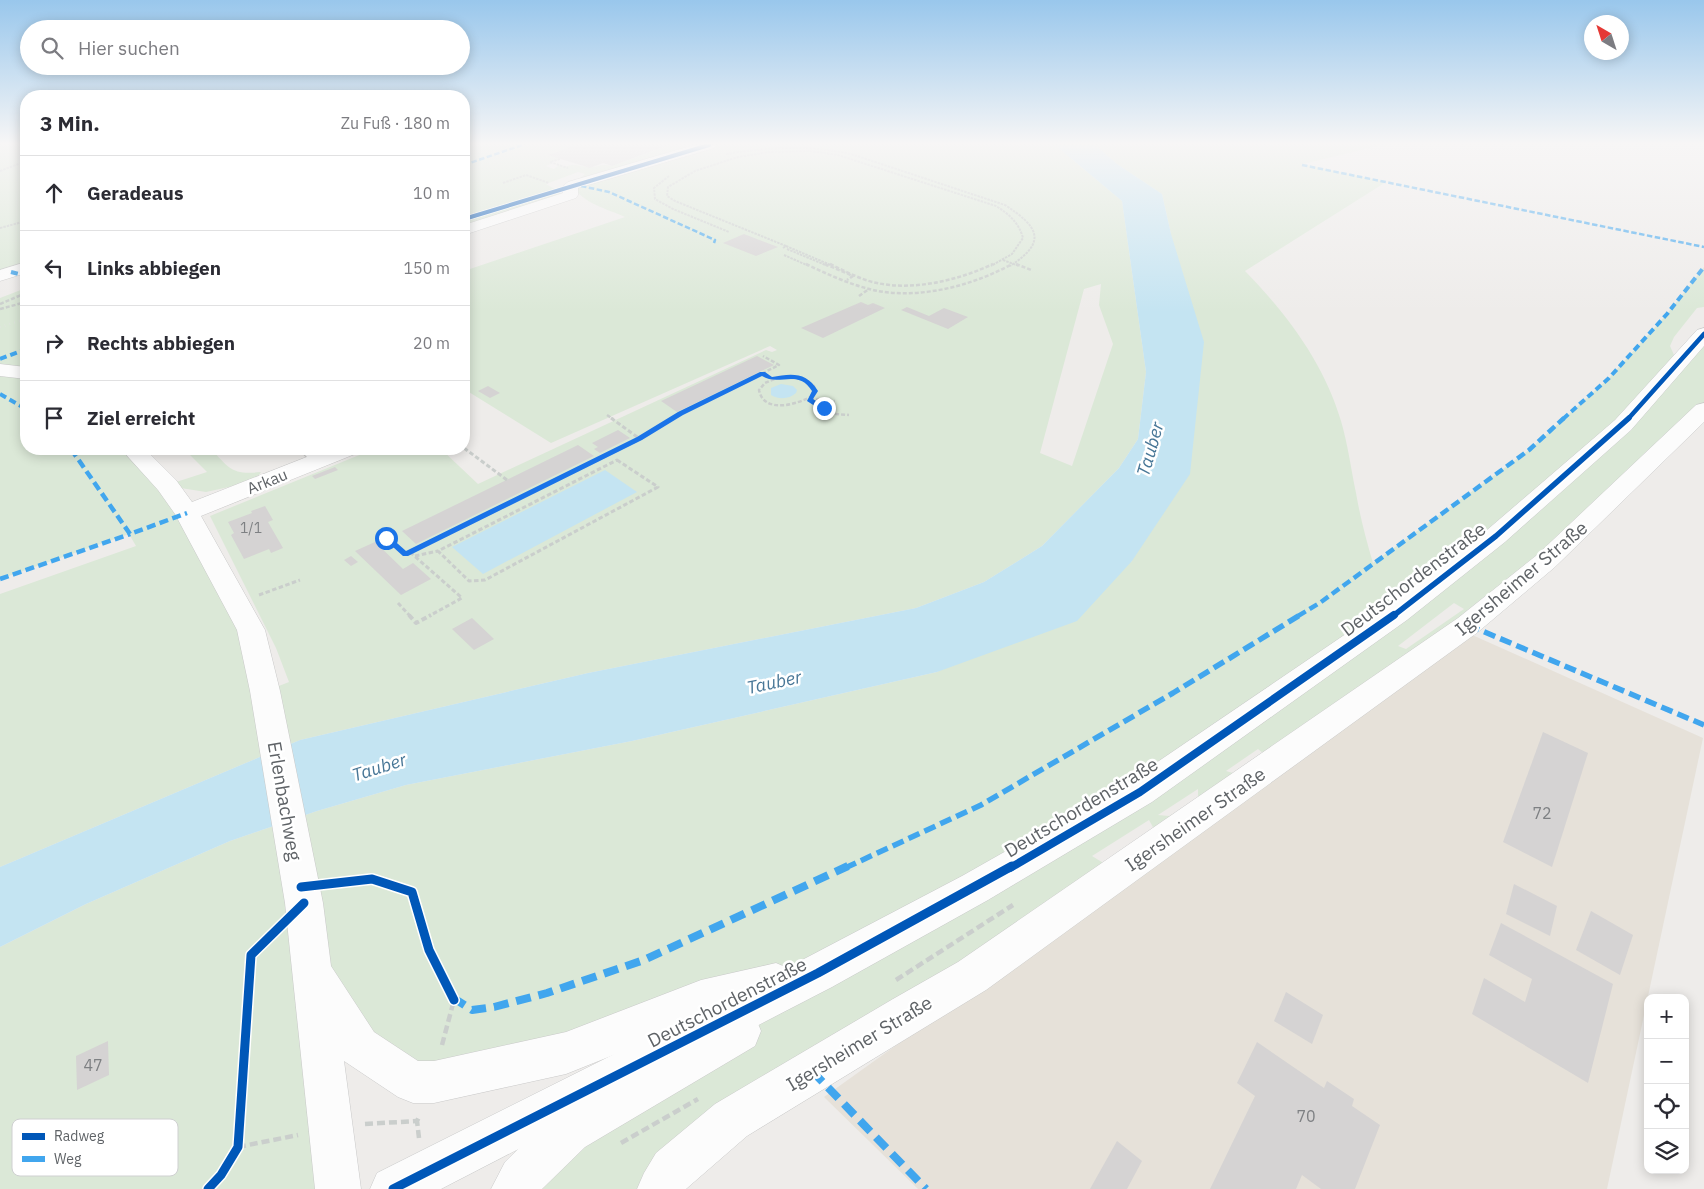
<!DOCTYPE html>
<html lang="de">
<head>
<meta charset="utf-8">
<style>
	body { margin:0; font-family:"IBM Plex Sans",sans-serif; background:#f7f7f7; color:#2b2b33 }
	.controls { position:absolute; right:15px; bottom:15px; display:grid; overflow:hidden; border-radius:10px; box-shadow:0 2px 12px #0003 }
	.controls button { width:45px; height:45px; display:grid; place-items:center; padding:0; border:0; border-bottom:1px solid #e1e1e2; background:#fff; color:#2b2b33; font:25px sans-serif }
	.compass { position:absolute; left:1584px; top:15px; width:45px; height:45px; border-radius:50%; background:#fff; box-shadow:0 2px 12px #0003; rotate:321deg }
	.stop { position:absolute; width:15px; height:15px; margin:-11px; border:4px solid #1a73e8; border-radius:50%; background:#fff }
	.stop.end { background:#1a73e8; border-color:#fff; box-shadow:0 1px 5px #0008 }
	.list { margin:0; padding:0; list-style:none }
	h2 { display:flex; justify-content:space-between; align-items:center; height:65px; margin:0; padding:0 20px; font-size:21px }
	h2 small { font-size:16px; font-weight:400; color:#7c7c81 }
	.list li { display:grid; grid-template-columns:32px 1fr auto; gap:15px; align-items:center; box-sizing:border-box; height:75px; padding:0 20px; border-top:1px solid #e1e1e2 }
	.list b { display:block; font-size:19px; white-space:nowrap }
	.list em { font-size:16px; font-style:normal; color:#7c7c81 }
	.icon { flex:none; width:28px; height:28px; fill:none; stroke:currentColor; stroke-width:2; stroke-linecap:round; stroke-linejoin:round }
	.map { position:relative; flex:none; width:1704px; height:1189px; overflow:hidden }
	.search { position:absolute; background:#fff; box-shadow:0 2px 12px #0003; left:20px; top:20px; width:450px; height:55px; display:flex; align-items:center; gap:12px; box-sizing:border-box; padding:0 18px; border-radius:28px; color:#7c7c81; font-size:19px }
	.panel { position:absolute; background:#fff; box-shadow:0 2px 12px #0003; left:20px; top:90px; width:450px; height:365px; border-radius:20px }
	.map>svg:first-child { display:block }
</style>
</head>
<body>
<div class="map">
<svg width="1704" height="1189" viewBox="0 0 1704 1189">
	<rect width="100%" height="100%" fill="#eeecea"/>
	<!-- commercial -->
	<path fill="#e6e1d9" d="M1470,634L1703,738L1607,1189H918L824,1097Z"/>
	<!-- green -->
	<g fill="#dbe8d7" fill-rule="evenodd">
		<path d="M0,145H26V267L0,276Z"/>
		<path d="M464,145H577L560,159L551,162L553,163L546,166L554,169L559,165L564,167C575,163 578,166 588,167C598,168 600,163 612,166L669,145H1055L1122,201L1146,372L1138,439L1119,468L1042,546L984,582L916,608L588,673L300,740L0,867V594L136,546L129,534L0,579V298L26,288V449H132L167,485L207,472L184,449H211C230,469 232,475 261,472L259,475L238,485L206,492L168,486L187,513L266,691L289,682L276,648L210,516L374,449H441L478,484L766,350L772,352L777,350L770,346L551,443L464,389V271L625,217C608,209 581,203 573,185L585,174L578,172L546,184L563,194L464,226ZM1101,284L1099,305L1113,344L1072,466L1040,453L1084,289Z"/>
		<path d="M1095,145H1382L1303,164L1386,182L1245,271C1287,314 1324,363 1341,421C1348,445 1351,469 1356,493C1360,516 1366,540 1373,563L1529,450L1609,378L1667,314L1704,267V307L1697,308L1674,337L1670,346L1678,364L1704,334V410L1546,561L660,1189H514L732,1037L413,1082L314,976L338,1189H0V947L86,904L230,841L317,811L406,785L632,741L937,672L1132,561L1171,234L1162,194L1117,164ZM1454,603L1464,609L1406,649L1398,646ZM1258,749L1264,754L1236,774L1226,771ZM1198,789V801L1169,816L1158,815ZM1149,820L1154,829L1105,864L1092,856Z"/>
	</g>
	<!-- water -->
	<g fill="#c4e4f2">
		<path d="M1055,145H1095L1117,164L1162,194L1171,234L1204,342L1190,474L1132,561L1077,621L937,672L632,741L406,785L317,811L230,841L86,904L0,947V867L300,740L588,673L916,608L984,582L1042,546L1119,468L1138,439L1146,372L1122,201Z"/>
		<path d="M781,384L793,386L797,390L796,393C789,399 780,400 771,395V388Z"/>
		<path d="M605,470L637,492L483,574L452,547Z"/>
	</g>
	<!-- building -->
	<g fill="#d5d3d3">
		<path d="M577,145H668L612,166L603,163L590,168L548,155Z"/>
		<path d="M744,234L778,247L756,256L723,243Z"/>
		<path d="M861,302L868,305L873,303L885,308L823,338L801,328Z"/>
		<path d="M907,307L929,316L944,308L968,317L948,329L901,310Z"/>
		<path d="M757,356L774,365L677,412L661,401Z"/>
		<path d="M488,386L500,393L490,398L478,391Z"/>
		<path d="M618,430L630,438L600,453L594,449L598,447L592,443Z"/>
		<path d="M578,445L594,456L416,544L402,531Z"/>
		<path d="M335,467L338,470L315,479L312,476Z"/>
		<path d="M265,506L273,520L268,522L283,548L271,553L269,549L244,559L231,535L234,533L228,522L252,513L251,511Z"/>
		<path d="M375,542L403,569L413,563L431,579L401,595L355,551Z"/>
		<path d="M351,556L358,562L351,566L344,560Z"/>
		<path d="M472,618L494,639L474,650L452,629Z"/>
		<path d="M1543,732L1588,753L1552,867L1503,842Z"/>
		<path d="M1514,884L1557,906L1550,936L1506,914Z"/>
		<path d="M1591,911L1633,935L1620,975L1576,950Z"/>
		<path d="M1501,923L1613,984L1588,1083L1472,1014L1484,978L1525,1002L1532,979L1489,955Z"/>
		<path d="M1286,992L1323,1015L1312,1044L1274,1021Z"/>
		<path d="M108,1041L109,1075L77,1090L76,1056Z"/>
		<path d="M1257,1042L1324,1088L1327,1081L1354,1099L1352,1106L1380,1125L1355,1189H1321L1302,1175L1296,1189H1210L1255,1096L1237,1083Z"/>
		<path d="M1117,1141L1142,1161L1127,1189H1090Z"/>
	</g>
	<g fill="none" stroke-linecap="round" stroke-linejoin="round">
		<!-- lane casing -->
		<g stroke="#c9c9c9" stroke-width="2">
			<path id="lane" d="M299,449H312L324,461L318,465L314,464Z"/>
		</g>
		<!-- street casing -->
		<g stroke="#c9c9c9" stroke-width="1">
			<g id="street">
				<path d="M694,145H716L714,148L578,188V195L576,198L464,235V225L563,193L562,187L568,182Z"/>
				<path d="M26,262V273L0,281V270Z"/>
				<path d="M0,364L26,367V379L0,376Z"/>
				<path d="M1704,403V422L1555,567L1478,632L986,990L747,1136L686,1189H637L644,1173L656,1153L715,1104L893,999L958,962L1458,618L1537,555L1696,405Z"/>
				<path d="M121,449H145L176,480L192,502L327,449H358L355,454L201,516L265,630L280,691L323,903L331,966L374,1032L418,1061H434L566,1032L701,980L776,963L790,969L796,983L790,997L776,1003L741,1011L755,1016L761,1031L755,1046L585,1147L542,1189H491L505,1162L553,1115L725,1016L737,1012L701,1020L566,1074L434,1103H413L398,1097L344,1061L361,1189H315L285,903L250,691L237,630L175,514L158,490Z"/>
			</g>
		</g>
		<!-- secondary casing -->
		<g stroke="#c8c9c9" stroke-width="1">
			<path id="secondary" d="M1704,328V346L1631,430L1505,542L1407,620L1152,802L988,900L832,987L441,1189H370L377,1173L804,959L962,876L1128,782L1387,606L1487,530L1615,420L1697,330Z"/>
		</g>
		<!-- path-far4 -->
		<g stroke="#cacecc" stroke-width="2" stroke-dasharray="2.5 1" stroke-linecap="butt">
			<path d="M726,154C768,147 809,145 851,154L1005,205C1037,226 1049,241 1010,266"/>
			<path d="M560,159L550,162L568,168"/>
			<path d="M0,171L26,161"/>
			<path d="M669,176L654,188L655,199L673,209L729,232"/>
			<path d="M503,183L526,175L549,183"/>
			<path d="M0,228L26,221"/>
			<path d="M786,246L833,266"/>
			<path d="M786,246L675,201L667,196L668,187L695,171L738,157L769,152L810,151L838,155L996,206C1009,214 1019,223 1023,238L1012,254L991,266"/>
			<path d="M783,248L786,246"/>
			<path d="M787,249L828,266"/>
			<path d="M784,255L809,266"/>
			<path d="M1003,260L1019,266"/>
		</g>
		<!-- path-far3 -->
		<g stroke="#cacecc" stroke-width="2.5" stroke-dasharray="4 2" stroke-linecap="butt">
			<path d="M806,264C829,275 853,286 878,291C922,299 974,285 1012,264"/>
			<path d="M825,264L853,276L847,280"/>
			<path d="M830,264C845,271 861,280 877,283C914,291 959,280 993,264"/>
			<path d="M1016,264L1031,270"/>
			<path d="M859,296L869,289"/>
			<path d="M0,304L26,293"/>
			<path d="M0,309L26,302"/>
			<path d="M779,377L804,379L814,386V395C799,404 764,415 759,390L765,383Z"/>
			<path d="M809,399L836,414L849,415"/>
			<path d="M810,399L835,401"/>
			<path d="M607,415L613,419"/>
			<path d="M671,419L779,365L763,356"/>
		</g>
		<!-- path-far2 -->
		<g stroke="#cacecc" stroke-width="3" stroke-dasharray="4.5 2.5" stroke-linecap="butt">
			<path d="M611,418L640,439"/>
			<path d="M464,448L507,480"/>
			<path d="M617,460L658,487L485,580L469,581L438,551Z"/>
			<path d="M386,538L406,555L640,439L673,418"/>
			<path d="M410,552L462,598L429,616"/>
			<path d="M415,556L438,551"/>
			<path d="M259,595L300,580"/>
			<path d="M398,603L410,616"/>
		</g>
		<!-- path-far1 -->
		<path stroke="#cacecc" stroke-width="4" stroke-dasharray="5.5 3" stroke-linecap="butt" d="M409,615L416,623L431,615"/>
		<!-- path -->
		<g stroke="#cacecc" stroke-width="4.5" stroke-dasharray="8 4" stroke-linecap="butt">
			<path d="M896,980L1013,905"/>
			<path d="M442,1045L454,1000"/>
			<path d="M365,1124L417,1121"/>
			<path d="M419,1138L417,1121L420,1115"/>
			<path d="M621,1143L698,1099"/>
			<path d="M238,1147L298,1135"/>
		</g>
		<!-- lane -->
		<use href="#lane" fill="#fcfcfc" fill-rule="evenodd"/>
		<!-- street -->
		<use href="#street" fill="#fcfcfc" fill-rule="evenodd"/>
		<!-- secondary -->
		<use href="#secondary" fill="#fcfcfc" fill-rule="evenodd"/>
		<!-- rail-far1 -->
		<path stroke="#e3e4e3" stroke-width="2" stroke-dasharray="0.5 4" stroke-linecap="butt" d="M464,172L544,145"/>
		<!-- rail -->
		<path stroke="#e3e4e3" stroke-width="2.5" stroke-dasharray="0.5 4.5" stroke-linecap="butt" d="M0,327L26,319"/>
		<!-- quiet-far4 -->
		<g stroke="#41a6ee" stroke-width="2.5" stroke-dasharray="5.5 2.5" stroke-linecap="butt">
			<path d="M464,165L522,145"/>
			<path d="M1302,165L1704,247"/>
			<path d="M581,186L609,192L715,240L714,243"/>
		</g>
		<!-- quiet-far3 -->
		<g stroke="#41a6ee" stroke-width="4" stroke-dasharray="7 4" stroke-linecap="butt">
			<path d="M11,272L26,276"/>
			<path d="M0,359L26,349"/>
			<path d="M0,394L26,409"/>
			<path d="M1563,419L1609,378L1667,314L1704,267"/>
		</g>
		<!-- quiet-far2 -->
		<g stroke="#41a6ee" stroke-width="4.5" stroke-dasharray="9 4.5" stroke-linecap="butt">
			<path d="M71,449L130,534L187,513"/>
			<path d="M0,579L130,534"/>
			<path d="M1298,616L1321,602L1529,450L1564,418"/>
		</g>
		<!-- quiet-far1 -->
		<g stroke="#41a6ee" stroke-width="5.5" stroke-dasharray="12 5.5" stroke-linecap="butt">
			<path d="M1468,625L1704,725"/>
			<path d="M845,868L981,805L1173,693L1300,615"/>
		</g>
		<!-- quiet -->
		<g stroke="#41a6ee" stroke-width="8" stroke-dasharray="15 8" stroke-linecap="butt">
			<path d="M452,997L472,1010L494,1007L547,993L644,960L848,866"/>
			<path d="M812,1071L926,1189"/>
		</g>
		<!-- cycleway-far4 casing -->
		<g stroke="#fff" stroke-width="5.5">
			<path id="cycleway-far4" d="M464,219L709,145"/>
		</g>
		<!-- cycleway-far3 casing -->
		<g stroke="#fff" stroke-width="7">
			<path id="cycleway-far3" d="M1628,419L1704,334"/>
		</g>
		<!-- cycleway-far2 casing -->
		<g stroke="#fff" stroke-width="9">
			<path id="cycleway-far2" d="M1393,616L1496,536L1629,418"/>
		</g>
		<!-- cycleway-far1 casing -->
		<g stroke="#fff" stroke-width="11">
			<path id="cycleway-far1" d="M1010,868L1140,792L1394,615"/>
		</g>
		<!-- cycleway casing -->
		<g stroke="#fff" stroke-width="12">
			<g id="cycleway">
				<path d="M301,887L372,879L412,892L429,950L454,1000"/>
				<path d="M208,1189L221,1175L238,1147L251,955L304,903"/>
				<path d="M393,1189L818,973L1012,866"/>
			</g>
		</g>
		<!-- cycleway-far4 -->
		<use href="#cycleway-far4" stroke="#0057b8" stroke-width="4"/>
		<!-- cycleway-far3 -->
		<use href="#cycleway-far3" stroke="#0057b8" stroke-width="4.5"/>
		<!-- cycleway-far2 -->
		<use href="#cycleway-far2" stroke="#0057b8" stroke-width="5.5"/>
		<!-- cycleway-far1 -->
		<use href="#cycleway-far1" stroke="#0057b8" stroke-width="8"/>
		<!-- cycleway -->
		<use href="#cycleway" stroke="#0057b8" stroke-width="9"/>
	</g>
	<!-- sky -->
	<linearGradient id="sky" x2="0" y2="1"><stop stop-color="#99c7ec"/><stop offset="0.46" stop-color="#f7f6f6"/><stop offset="1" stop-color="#f7f6f6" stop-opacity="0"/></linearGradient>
	<rect width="1704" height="312" fill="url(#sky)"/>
	<!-- route -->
	<path fill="#1a73e8" d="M760,372H765L772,377C792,373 807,372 818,391L813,399L827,408L821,410L807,401L812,391C798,368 779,387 762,376L683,415L642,440L408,556H403L383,538L389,536L406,551L637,437L678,412Z"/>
	<g text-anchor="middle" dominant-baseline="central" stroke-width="5" stroke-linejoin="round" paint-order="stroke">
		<!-- number labels -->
		<g font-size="14" fill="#7e8083">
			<text x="251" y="528">1/1</text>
		</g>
		<!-- street labels -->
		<g font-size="16" fill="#5f6367" stroke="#fff">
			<text transform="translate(267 481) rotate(-22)">Arkau</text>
		</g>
		<!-- near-number labels -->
		<g font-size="16" fill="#7e8083">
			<text x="1542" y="813">72</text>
			<text x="93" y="1065">47</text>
			<text x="1306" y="1116">70</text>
		</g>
		<!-- water labels -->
		<g font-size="18" font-style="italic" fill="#487797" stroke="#fff">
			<text transform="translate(1150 449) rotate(-74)">Tauber</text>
			<text transform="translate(774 682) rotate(-12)">Tauber</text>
			<text transform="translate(379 767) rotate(-18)">Tauber</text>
		</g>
		<!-- near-street labels -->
		<g font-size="19" fill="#5f6367" stroke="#fff">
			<text transform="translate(1521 578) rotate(-40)">Igersheimer Straße</text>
			<text transform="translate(1413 579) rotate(-37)">Deutschordenstraße</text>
			<text transform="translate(285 801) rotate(80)">Erlenbachweg</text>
			<text transform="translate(1081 807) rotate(-31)">Deutschordenstraße</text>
			<text transform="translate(1195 819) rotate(-35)">Igersheimer Straße</text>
			<text transform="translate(727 1002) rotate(-27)">Deutschordenstraße</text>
			<text transform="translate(859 1043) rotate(-31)">Igersheimer Straße</text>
		</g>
	</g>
	<!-- legend -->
	<rect x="12" y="1119" width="166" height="57" rx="8" fill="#fff" stroke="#cfd0d1" stroke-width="1"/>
	<rect x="22" y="1133" width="23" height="7" fill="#0057b8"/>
	<rect x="22" y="1156" width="23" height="6" fill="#41a6ee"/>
	<g font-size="14" fill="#5f6367">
		<text x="54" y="1141">Radweg</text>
		<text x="54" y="1164">Weg</text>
	</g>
</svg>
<div class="controls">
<button>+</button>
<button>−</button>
<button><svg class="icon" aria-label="locate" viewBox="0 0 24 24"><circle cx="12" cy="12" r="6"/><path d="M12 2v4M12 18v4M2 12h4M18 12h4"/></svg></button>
<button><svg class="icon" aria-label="layers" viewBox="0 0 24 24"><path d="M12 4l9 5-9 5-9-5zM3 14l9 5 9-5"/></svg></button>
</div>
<svg class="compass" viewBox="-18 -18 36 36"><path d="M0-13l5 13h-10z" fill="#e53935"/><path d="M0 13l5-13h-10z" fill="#7c7c81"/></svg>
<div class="stop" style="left:386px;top:538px"></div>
<div class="stop end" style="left:824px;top:408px"></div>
<div class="search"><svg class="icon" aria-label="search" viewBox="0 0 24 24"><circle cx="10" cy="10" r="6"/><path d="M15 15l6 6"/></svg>Hier suchen</div>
<section class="panel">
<h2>3 Min.<small>Zu Fuß · 180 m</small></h2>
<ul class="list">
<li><svg class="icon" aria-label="ahead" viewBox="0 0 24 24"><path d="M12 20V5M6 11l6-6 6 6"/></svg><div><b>Geradeaus</b></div><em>10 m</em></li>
<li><svg class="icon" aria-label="left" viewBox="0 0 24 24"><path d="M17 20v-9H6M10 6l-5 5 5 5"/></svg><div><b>Links abbiegen</b></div><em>150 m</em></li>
<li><svg class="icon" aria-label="right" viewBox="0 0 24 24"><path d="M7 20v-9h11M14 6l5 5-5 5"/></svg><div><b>Rechts abbiegen</b></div><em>20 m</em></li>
<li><svg class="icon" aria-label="arrive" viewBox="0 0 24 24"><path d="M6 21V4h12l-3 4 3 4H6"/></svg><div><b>Ziel erreicht</b></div></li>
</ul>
</section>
</div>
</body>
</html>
